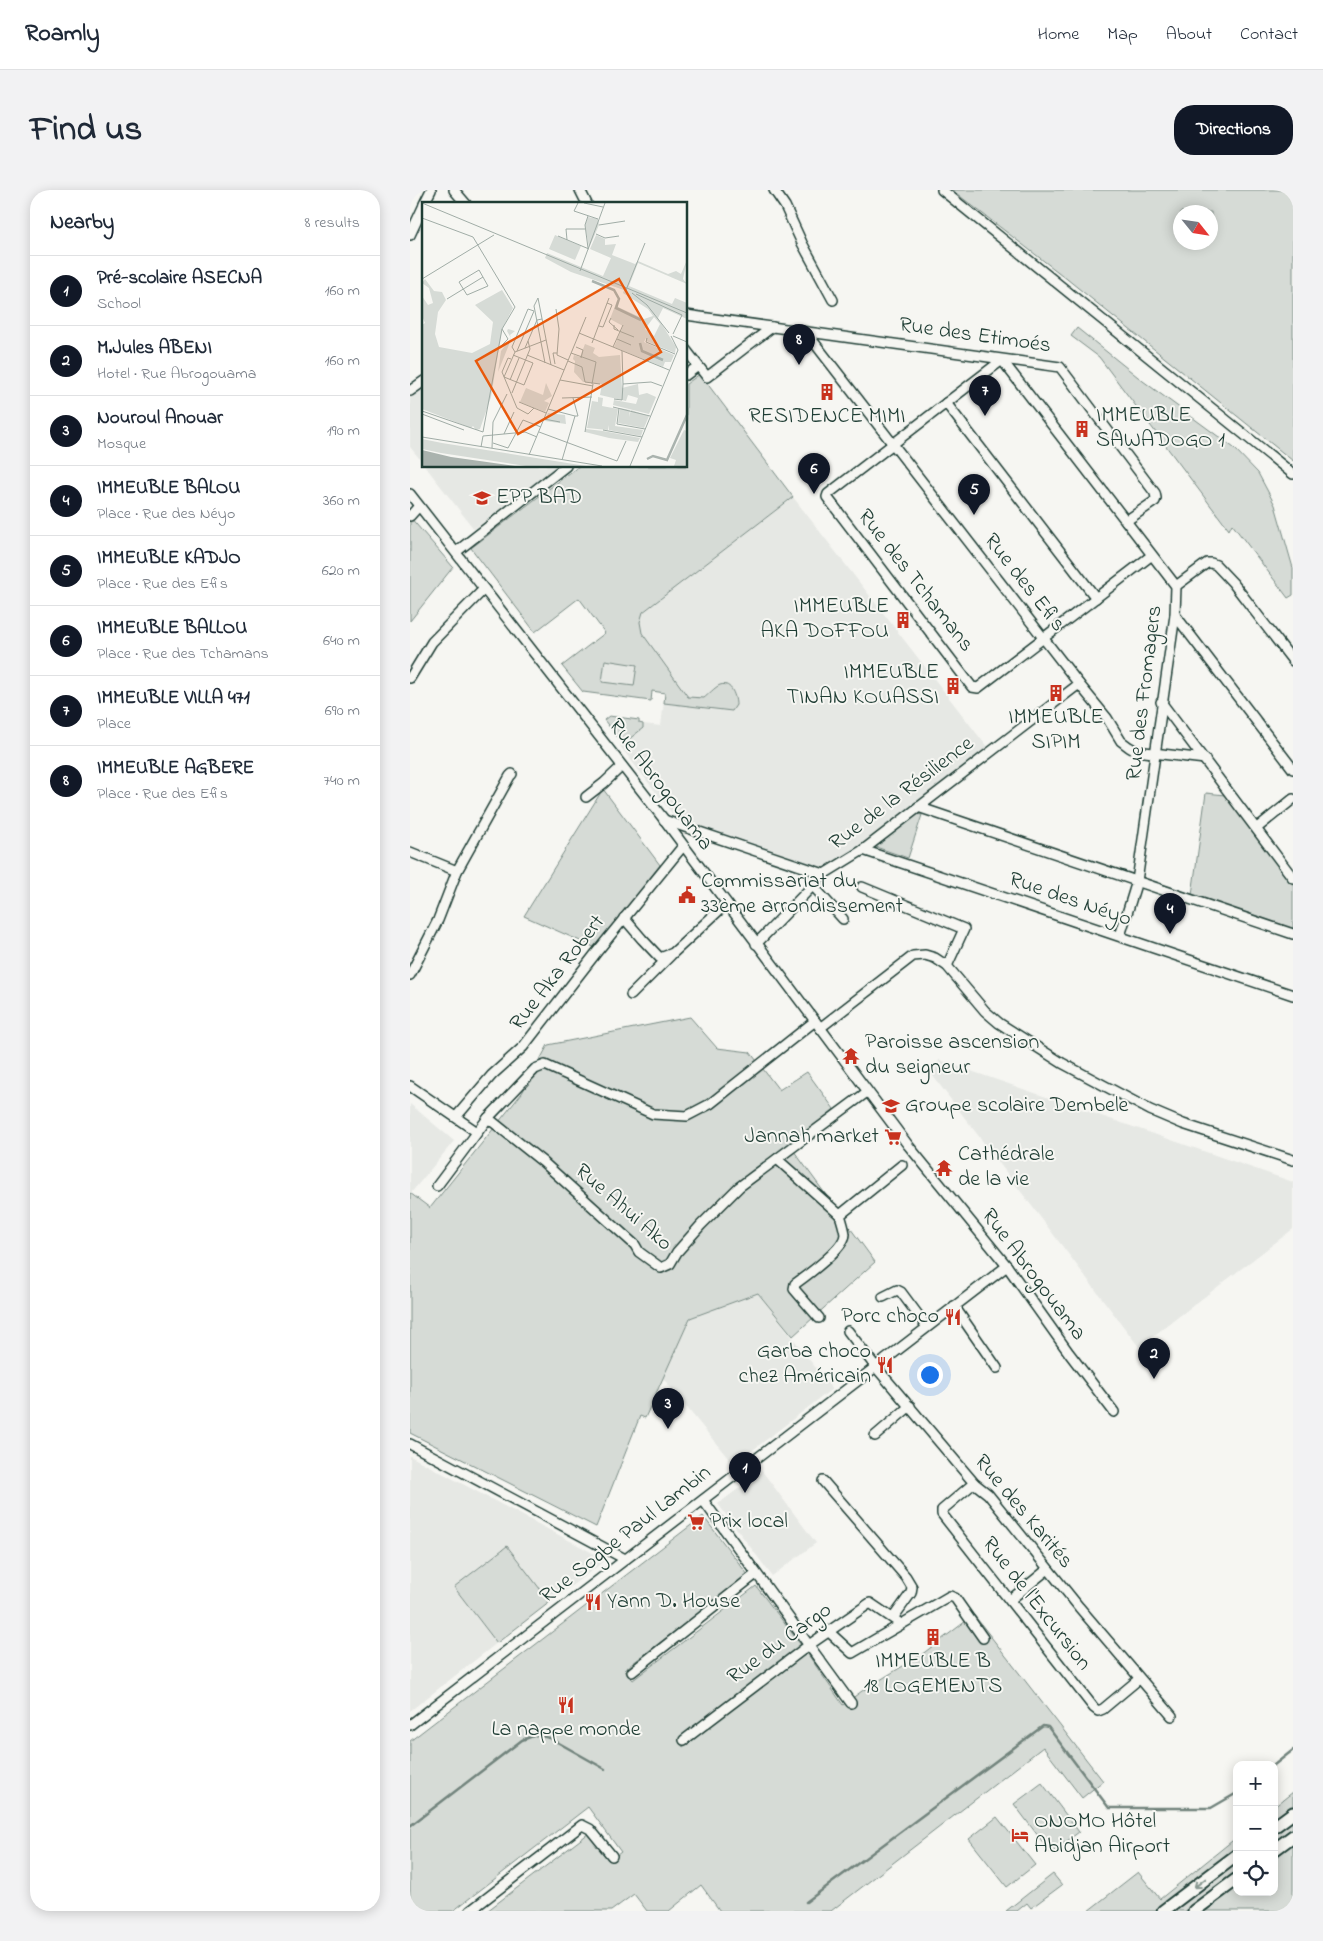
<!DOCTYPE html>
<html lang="en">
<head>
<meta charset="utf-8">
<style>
	body { margin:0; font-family:"Indie Flower",sans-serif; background:#f2f2f3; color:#1f2937 }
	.controls { position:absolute; right:15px; bottom:15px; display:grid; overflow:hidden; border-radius:10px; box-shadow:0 2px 12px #0003 }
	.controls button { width:45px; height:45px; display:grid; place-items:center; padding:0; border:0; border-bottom:1px solid #e0e1e3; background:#fff; color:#1f2937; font:25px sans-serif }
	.compass { position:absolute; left:763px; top:15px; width:45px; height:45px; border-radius:50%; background:#fff; box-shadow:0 2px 12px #0003; rotate:120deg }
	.you { position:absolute; left:519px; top:1184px; width:18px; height:18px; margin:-12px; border:4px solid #fff; border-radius:50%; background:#1a73e8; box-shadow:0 0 0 8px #1a73e833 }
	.badge { display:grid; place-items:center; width:32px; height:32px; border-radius:50%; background:#111827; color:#fff; font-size:16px; font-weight:700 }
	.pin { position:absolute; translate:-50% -41px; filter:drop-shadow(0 1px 2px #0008) }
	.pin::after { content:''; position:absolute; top:26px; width:18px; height:15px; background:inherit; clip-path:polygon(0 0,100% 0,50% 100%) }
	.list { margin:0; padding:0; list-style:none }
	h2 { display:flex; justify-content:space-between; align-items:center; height:65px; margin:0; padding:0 20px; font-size:21px }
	h2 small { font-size:16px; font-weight:400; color:#747a83 }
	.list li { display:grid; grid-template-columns:32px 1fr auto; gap:15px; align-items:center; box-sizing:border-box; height:70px; padding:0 20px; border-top:1px solid #e0e1e3 }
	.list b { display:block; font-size:19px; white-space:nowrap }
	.list p { margin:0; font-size:16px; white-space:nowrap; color:#747a83 }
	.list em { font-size:16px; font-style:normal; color:#747a83 }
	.icon { flex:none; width:28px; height:28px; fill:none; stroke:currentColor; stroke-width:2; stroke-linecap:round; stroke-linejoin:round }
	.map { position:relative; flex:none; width:883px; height:1721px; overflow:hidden; border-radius:20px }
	header { display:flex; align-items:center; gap:30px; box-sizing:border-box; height:70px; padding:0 25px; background:#fff; border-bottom:1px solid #e0e1e3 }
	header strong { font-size:24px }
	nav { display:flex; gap:28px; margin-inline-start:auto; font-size:18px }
	.intro { display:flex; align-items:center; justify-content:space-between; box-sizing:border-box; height:120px; padding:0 30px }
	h1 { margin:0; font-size:35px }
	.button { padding:12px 22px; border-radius:20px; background:#111827; color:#fff; font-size:18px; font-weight:700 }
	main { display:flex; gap:30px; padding:0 30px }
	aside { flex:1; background:#fff; border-radius:20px; box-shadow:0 2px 12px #0003 }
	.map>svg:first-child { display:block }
</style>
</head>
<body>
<header>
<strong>Roamly</strong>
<nav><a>Home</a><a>Map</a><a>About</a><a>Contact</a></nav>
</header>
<div class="intro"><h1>Find us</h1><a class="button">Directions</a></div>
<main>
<aside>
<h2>Nearby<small>8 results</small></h2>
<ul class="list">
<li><span class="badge">1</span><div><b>Pré-scolaire ASECNA</b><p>School</p></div><em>160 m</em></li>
<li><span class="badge">2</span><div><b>M.Jules ABENI</b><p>Hotel · Rue Abrogouama</p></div><em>160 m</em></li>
<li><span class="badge">3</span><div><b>Nouroul Anouar</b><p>Mosque</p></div><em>190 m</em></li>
<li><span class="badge">4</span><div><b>IMMEUBLE BALOU</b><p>Place · Rue des Néyo</p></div><em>360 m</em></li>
<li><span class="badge">5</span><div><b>IMMEUBLE KADJO</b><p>Place · Rue des Efis</p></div><em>620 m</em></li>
<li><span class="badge">6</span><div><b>IMMEUBLE BALLOU</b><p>Place · Rue des Tchamans</p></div><em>640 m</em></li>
<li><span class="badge">7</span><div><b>IMMEUBLE VILLA 471</b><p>Place</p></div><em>690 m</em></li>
<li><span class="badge">8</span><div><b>IMMEUBLE AGBERE</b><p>Place · Rue des Efis</p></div><em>740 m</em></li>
</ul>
</aside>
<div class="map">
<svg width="883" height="1721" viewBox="0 0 883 1721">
	<rect width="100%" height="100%" fill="#f6f6f2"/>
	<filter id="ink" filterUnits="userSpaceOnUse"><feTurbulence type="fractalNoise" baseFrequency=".02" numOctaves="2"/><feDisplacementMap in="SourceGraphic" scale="10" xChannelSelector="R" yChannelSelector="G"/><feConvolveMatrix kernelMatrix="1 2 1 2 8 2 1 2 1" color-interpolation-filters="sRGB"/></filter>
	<g filter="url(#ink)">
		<!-- built -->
		<g fill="#e6e8e4">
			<path d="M14,195V274L0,257V205Z"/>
			<path d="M15,276H145L146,278L64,339Z"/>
			<path d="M383,307L578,558L417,679L265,627L210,556L233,538V534L251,536L255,503L192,492L199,448Z"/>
			<path d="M529,870L883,992V1039L729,1157L523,886Z"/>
			<path d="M0,914L44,951L1,1003H0Z"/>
			<path d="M348,1103L422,1199L335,1266L322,1273L252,1187L280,1128Z"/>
			<path d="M0,1266L196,1370L140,1412L97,1356L44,1397L87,1453L0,1521Z"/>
			<path d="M352,1281L406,1353L362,1386L308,1314Z"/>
		</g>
		<!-- green -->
		<g fill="#d6dbd6" stroke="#7a8c85" fill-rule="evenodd">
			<path d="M542,0H883V271L652,85ZM801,22V52H771V22Z"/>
			<path d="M667,138L733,191L824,258L848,283L865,315L883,378V405L878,408L822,334L819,340L689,167L661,146Z"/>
			<path d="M290,184L383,307L233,422L230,432L232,443L278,507L294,508C298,505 305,497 310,495C322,491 326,508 326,515L322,521L254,513L255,503L242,501L241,511L173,502L152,476L195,443L169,408L125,442L61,358L169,276H276V194ZM195,470L227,475L224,496L192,492Z"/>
			<path d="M0,327L43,377L0,431Z"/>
			<path d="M199,526L229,530V533L233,534V538L213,554L194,530Z"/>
			<path d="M193,599L250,675L186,758L114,726Z"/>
			<path d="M796,603L815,605L883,693V740L782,705Z"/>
			<path d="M506,624L512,625L498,668L466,657Z"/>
			<path d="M280,827L307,858L340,862L369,900L397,882L424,919L381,957L465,1072L383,1146L348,1103L280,1128L235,1228L230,1226L186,1337L0,1243V1003L20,1018L112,903L138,855Z"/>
			<path d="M293,1326L338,1385L214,1480L223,1490L346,1396L391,1455L268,1550L273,1557L397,1463L433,1515L452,1501L511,1465L564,1425L693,1591L672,1608L633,1557L421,1721H310L291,1695L259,1721H237L224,1704L201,1721H77L179,1643L199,1671L211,1662L178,1617L43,1721H0V1551Z"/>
			<path d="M97,1356L140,1412L87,1453L44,1397Z"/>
			<path d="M632,1593L669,1642L641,1663L604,1614Z"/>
			<path d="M883,1602V1721H678L728,1682L750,1709L827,1647V1702H864V1617Z"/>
			<path d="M587,1627L625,1675L597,1697L559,1649Z"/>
			<path d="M643,1684L652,1695L621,1718L617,1713L607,1721H596Z"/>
		</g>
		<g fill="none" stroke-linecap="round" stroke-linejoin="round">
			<!-- stream -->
			<g stroke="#72847d" stroke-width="2.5">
				<path d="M864,1575L883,1560"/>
				<path d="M0,1636L112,1550L126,1545L140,1548L195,1579"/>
				<path d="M396,1712L633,1536L638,1537L699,1618H801L827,1603"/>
			</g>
			<!-- minor casing -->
			<g stroke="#1f3d34" stroke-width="12">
				<g id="minor">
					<path d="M44,0L56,14"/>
					<path d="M170,0L177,14"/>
					<path d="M364,0L375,16L392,53L423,110"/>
					<path d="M532,0L883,284"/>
					<path d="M14,14L21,0"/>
					<path d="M0,45L14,15"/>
					<path d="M276,125L650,177L745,303L746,308L745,311L716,331"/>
					<path d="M396,142L669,494L697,528L711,551L719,557L726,561L795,569"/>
					<path d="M276,160L297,187L362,137"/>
					<path d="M276,185L288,176"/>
					<path d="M0,201L14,191"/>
					<path d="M536,213L686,408"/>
					<path d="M0,304L256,632L498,955L597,1076L659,1163L704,1222"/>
					<path d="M0,326L9,316"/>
					<path d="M46,362L156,276"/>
					<path d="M766,396L797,373H801L806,375L823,393L883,471"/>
					<path d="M765,425L883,579"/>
					<path d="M0,488L22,452L74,399"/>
					<path d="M751,512L883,688"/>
					<path d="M176,607L194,593L212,576"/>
					<path d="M508,617L883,744"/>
					<path d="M254,630L414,684"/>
					<path d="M847,638L883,609"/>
					<path d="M453,660L883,805"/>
					<path d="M0,662L47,681"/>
					<path d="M403,696L433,729"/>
					<path d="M452,697L554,739L537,776"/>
					<path d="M214,728L232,749L250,768L263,763L316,714"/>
					<path d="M710,746L727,691L765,425L766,396L592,170L418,304L417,307L562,497L568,498L742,365"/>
					<path d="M346,754L414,684L453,660L669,494"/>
					<path d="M0,785L28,730L47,681L100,586L102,584"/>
					<path d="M221,805L261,765"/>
					<path d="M410,838L503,766L515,765L525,768L537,776L575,821L589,833L652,873L740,920L773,934L883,970"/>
					<path d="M0,896L67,942"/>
					<path d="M46,927L82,885L113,857L186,763L273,656"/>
					<path d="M78,928L133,972L225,1055L229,1062L251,1078L260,1074L267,1062L291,1035L329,997L457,902"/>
					<path d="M367,969L430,1025L492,975"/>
					<path d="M27,996L78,928L125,879L135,875L243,924L277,926L300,914L405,831"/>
					<path d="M473,1107L487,1100L491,1102L517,1137"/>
					<path d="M544,1116L587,1178"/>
					<path d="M409,1128L384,1099L385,1094C396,1086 435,1058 435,1044C434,1038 432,1031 430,1025"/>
					<path d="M438,1141L465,1176L564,1293L578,1304L669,1417L762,1526"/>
					<path d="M465,1246L500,1216"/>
					<path d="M0,1254L215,1369"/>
					<path d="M413,1291L496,1387L502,1397L501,1403L483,1428"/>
					<path d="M564,1293L532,1320V1324L684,1518L688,1521L693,1519L729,1489"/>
					<path d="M293,1310L441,1513"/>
					<path d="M600,1410L638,1379"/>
					<path d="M418,1441L442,1463L540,1406L545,1408L573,1448"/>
					<path d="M222,1482L346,1384"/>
					<path d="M0,1535L597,1076"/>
					<path d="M274,1550L399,1455L460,1413L491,1434"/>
					<path d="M60,1721L172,1635L180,1639L202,1666"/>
				</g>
			</g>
			<!-- major casing -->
			<g stroke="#1f3d34" stroke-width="15">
				<g id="major">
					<path d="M864,1637L883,1623"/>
					<path d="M864,1660L883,1646"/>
					<path d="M753,1721L827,1665"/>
					<path d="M784,1721L827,1689"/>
				</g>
			</g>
			<!-- minor -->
			<use href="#minor" stroke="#f6f6f2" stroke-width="9"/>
			<!-- major -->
			<use href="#major" stroke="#f6f6f2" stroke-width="11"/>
		</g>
		<!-- one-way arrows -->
		<defs><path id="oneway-shaft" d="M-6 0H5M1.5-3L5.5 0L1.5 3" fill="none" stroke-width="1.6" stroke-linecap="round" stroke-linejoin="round" transform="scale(1.25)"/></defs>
		<use stroke="#8a9a93" href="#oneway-shaft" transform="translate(790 1693) rotate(142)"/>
	</g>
	<!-- icons -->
	<defs>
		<g id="building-bare" transform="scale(1.35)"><path d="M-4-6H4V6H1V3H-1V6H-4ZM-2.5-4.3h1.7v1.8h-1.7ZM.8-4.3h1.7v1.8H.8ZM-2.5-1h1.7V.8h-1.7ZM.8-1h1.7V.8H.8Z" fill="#c8321e" stroke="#f6f6f2" stroke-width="2.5" paint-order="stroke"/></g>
		<g id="school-bare" transform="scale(1.35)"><path d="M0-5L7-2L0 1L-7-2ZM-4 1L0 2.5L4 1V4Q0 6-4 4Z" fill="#c8321e" stroke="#f6f6f2" stroke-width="2.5" paint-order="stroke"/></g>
		<g id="civic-bare" transform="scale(1.35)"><path d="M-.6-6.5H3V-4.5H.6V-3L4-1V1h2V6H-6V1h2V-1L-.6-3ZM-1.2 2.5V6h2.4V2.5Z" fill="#c8321e" stroke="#f6f6f2" stroke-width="2.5" paint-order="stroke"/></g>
		<g id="temple-bare" transform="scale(1.35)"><path d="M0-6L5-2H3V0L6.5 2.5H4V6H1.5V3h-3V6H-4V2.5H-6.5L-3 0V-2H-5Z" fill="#c8321e" stroke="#f6f6f2" stroke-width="2.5" paint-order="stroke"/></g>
		<g id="supermarket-bare" transform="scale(1.35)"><path d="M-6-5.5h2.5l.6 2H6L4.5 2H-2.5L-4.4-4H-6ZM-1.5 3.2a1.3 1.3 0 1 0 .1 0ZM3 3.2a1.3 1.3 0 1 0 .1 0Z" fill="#c8321e" stroke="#f6f6f2" stroke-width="2.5" paint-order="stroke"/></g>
		<g id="restaurant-bare" transform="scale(1.35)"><path d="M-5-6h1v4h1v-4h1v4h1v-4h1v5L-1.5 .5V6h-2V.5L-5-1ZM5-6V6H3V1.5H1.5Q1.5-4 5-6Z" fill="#c8321e" stroke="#f6f6f2" stroke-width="2.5" paint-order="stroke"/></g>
		<g id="hotel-bare" transform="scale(1.35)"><path d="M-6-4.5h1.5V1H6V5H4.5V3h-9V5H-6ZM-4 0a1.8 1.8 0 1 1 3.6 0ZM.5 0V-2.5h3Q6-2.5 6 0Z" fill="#c8321e" stroke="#f6f6f2" stroke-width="2.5" paint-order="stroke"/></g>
	</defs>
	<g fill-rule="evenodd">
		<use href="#building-bare" x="417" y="202"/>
		<use href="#building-bare" x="672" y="239"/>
		<use href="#school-bare" x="72" y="308"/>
		<use href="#building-bare" x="493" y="430"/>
		<use href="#building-bare" x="543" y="496"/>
		<use href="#building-bare" x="646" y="503"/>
		<use href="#civic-bare" x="277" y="705"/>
		<use href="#temple-bare" x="441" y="866"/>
		<use href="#school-bare" x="481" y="916"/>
		<use href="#supermarket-bare" x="483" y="947"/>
		<use href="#temple-bare" x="534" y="978"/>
		<use href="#restaurant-bare" x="543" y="1127"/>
		<use href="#restaurant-bare" x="475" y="1175"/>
		<use href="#supermarket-bare" x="286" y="1332"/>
		<use href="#restaurant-bare" x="183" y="1412"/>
		<use href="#building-bare" x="523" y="1447"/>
		<use href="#restaurant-bare" x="156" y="1515"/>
		<use href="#hotel-bare" x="610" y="1645"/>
	</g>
	<g text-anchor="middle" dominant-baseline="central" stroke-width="4" stroke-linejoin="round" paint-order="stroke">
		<!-- street labels -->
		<g font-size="22" fill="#1f3d34" stroke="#f6f6f2">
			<text transform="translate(565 146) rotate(8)">Rue des Etimoés</text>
			<text transform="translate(505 391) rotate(52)">Rue des Tchamans</text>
			<text transform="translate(614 393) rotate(52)">Rue des Efis</text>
			<text transform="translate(735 503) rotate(-83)">Rue des Fromagers</text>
			<text transform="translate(250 595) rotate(53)">Rue Abrogouama</text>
			<text transform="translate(492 604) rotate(-37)">Rue de la Résilience</text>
			<text transform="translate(660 710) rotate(19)">Rue des Néyo</text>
			<text transform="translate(148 783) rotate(-52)">Rue Aka Robert</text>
			<text transform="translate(213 1018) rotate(41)">Rue Ahui Ako</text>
			<text transform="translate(623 1085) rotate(53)">Rue Abrogouama</text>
			<text transform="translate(613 1322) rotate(50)">Rue des Karités</text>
			<text transform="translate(216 1345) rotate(-38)">Rue Sogbe Paul Lambin</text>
			<text transform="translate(626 1414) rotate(52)">Rue de l'Excursion</text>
			<text transform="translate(370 1454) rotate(-36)">Rue du Cargo</text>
		</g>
		<!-- poi labels -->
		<g font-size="22" fill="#1f3d34" stroke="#f6f6f2" text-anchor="start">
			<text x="686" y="226">IMMEUBLE<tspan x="686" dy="25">SAWADOGO 1</tspan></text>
			<text x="417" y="227" text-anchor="middle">RESIDENCE MIMI</text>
			<text x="86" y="308">EPP BAD</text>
			<text x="479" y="417" text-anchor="end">IMMEUBLE<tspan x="479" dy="25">AKA DOFFOU</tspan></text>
			<text x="529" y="483" text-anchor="end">IMMEUBLE<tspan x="529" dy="25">TINAN KOUASSI</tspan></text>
			<text x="646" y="528" text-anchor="middle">IMMEUBLE<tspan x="646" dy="25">SIPIM</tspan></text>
			<text x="291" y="692">Commissariat du<tspan x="291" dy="25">33ème arrondissement</tspan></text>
			<text x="455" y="853">Paroisse ascension<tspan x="455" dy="25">du seigneur</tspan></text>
			<text x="495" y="916">Groupe scolaire Dembele</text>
			<text x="469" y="947" text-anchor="end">Jannah market</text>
			<text x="548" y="965">Cathédrale<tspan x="548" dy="25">de la vie</tspan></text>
			<text x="529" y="1127" text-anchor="end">Porc choco</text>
			<text x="461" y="1162" text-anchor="end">Garba choco<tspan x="461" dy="25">chez Américain</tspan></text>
			<text x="300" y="1332">Prix local</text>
			<text x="197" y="1412">Yann D. House</text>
			<text x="523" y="1472" text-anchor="middle">IMMEUBLE B<tspan x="523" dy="25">18 LOGEMENTS</tspan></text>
			<text x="156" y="1540" text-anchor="middle">La nappe monde</text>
			<text x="624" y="1632">ONOMO Hôtel<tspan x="624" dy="25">Abidjan Airport</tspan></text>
		</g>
	</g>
	<!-- overview -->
	<g transform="translate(12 12)">
		<rect width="265" height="265" fill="#f6f6f2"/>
		<path d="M166,15L176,17L177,23L167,46L163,23ZM133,33L159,44L153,58L127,47ZM174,33L183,37V43L194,42L190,53L213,62L216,59L246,72L254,69L259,72L265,58L261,77L265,82L216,61L207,84L250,102L253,96L265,101V117L241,106L236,116L254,145L253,151L224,139V136L222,140L252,153L249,160H243L241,165L192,145L201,124L188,117L195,99L196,105L222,117L231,114L226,107L201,91L202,88L149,70L123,56L125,51L181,74L189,56L168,47ZM232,115L238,122L232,134L223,127ZM3,77L12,89L20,90L24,98L16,110L13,132L17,145L50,151L68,142L71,120L53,103L80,88L91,106L80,127L69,195L58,227L54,228L51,224L49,226L0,207V123L3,121L0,114V94L6,103L11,101L7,86L0,81ZM86,127L93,129L88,133L89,136L88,140L76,170L79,149L89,136L85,129ZM163,142L173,146L171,151L177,155L198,153L200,186L216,182L217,193L225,191L234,195L227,212L191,203L192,198L214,202L216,196L206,193L204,199L178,193L180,182L161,180L152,170L153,159L151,157L152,153L158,155ZM124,181L130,194L122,199L127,201L123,210L98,200L104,186L121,193ZM176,195L181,196L180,204L196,207L193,224L221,228L219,234L197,230V227V230L187,228V223L186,228L165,226L170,199L176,200ZM198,206L208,208L207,215L209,208L227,214L222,226L196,221ZM126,211L143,213L144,222L123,219ZM164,227L181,229L218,236L216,240L187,236L163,230ZM262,228L265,229V264H252L254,258L248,256ZM0,237L20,241L164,264H104L19,251L0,247Z" fill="#d6dbd6" fill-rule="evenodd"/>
		<path d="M0,248L29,255L93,264H0Z" fill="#aab3ae"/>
		<path fill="none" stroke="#aab3ae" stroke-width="2.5" d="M170,79L192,88L197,97L194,106L219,118M218,141L220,149L241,158M225,257L231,254L245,258L265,213"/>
		<path fill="none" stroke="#a0aca6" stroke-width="1" d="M0,1L265,111M156,1L152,9L176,17M162,1L181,5M166,14L163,23L166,46M0,16L51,35L93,105L80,127L61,230L0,209M177,23L203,19M174,32L183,36L197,34M136,34L167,47M145,38L144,27H163M57,68L66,84L45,93L37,80ZM158,69L183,1M0,77L72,33M204,88L223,41M210,91L225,103L247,131M214,92L260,113M25,97L61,75M134,107L137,127L135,153L146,158M189,116L187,120L196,128M192,123V127L212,135M177,124L181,125L190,103L185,101M157,131L247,168M251,132L260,113M251,134L265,140M225,136L224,140L253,152M195,137L209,143M170,141L187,96M79,144L86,137L80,127M154,145L161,148L159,156M191,145L201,123M103,146L115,118L120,117M95,149L112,109M200,149L201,182L229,180L240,184M93,150L90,145L106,107L112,109M149,151L174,160L170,182M91,153L111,161L102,183L82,175L93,150L124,138M105,153L142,168M89,157L86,156L80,170L95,206L106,212L112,206M146,159L160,165L163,180L178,182M123,161L112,104L116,96L129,163M133,162L131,151H135M88,178L97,156M138,178L171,184M90,191L108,147L106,139M140,196L170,195M192,197L200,198L201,182M97,200L124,211M191,205L228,214M197,206L195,222L223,227M126,207L153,214M0,212L42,228M122,217L138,220M181,228L220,235M117,230L195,259L204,239M163,230L171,182M82,232L92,210M0,235L180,264M71,241L86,246M59,245L61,234L103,230L115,235M70,246L71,220L85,192M86,246L101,218L119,225M107,253L164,115M140,258L153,214H156L151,196M208,264L256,148L249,134"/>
		<path fill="#e8590c" fill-opacity="0.15" stroke="#e8590c" stroke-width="2.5" d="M197,77L239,150L96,232L54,159Z"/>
		<rect width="265" height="265" fill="none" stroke="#1f3d34" stroke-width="2.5"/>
	</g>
</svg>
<div class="controls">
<button>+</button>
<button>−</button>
<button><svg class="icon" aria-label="locate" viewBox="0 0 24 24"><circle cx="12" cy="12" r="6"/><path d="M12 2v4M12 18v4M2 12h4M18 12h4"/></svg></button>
</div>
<svg class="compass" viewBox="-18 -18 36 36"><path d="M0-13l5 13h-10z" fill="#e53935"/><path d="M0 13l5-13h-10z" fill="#747a83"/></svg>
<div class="you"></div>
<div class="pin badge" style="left:335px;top:1303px">1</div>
<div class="pin badge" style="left:744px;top:1189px">2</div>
<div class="pin badge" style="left:258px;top:1239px">3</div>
<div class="pin badge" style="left:760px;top:744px">4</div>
<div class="pin badge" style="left:564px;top:325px">5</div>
<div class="pin badge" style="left:404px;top:304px">6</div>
<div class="pin badge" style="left:575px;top:226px">7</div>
<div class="pin badge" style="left:389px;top:175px">8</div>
</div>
</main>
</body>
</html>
